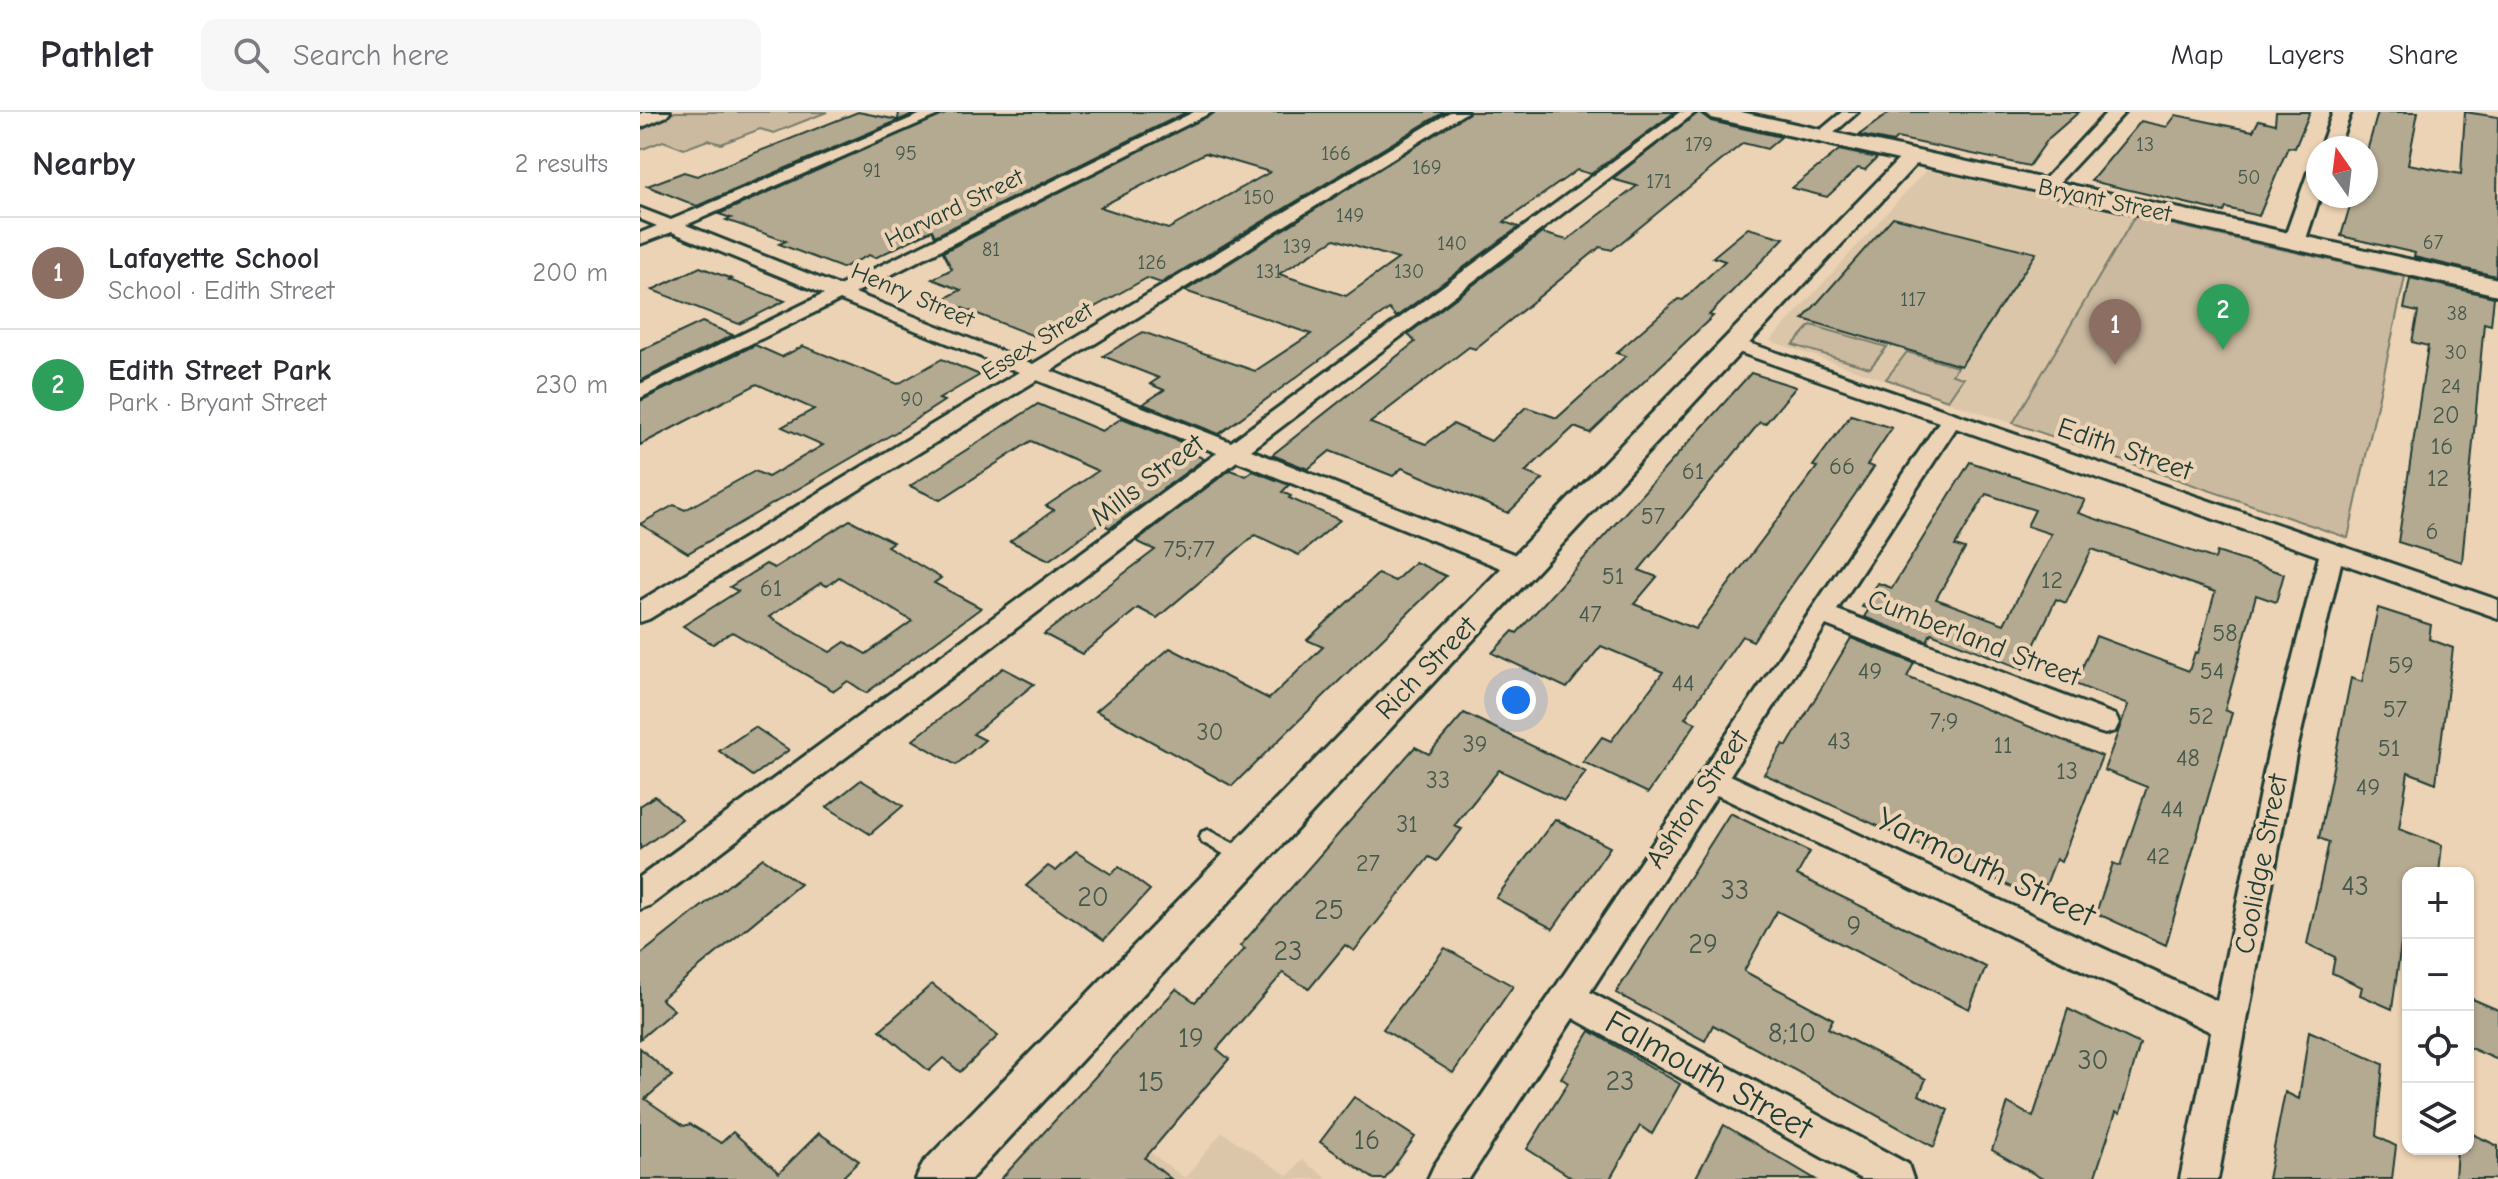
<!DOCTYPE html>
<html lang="en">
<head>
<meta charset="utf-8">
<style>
	body { margin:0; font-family:"Comic Neue",sans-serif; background:#f7f7f7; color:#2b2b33 }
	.controls { position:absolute; right:24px; bottom:24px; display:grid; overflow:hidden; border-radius:16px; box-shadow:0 2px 6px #0004 }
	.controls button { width:72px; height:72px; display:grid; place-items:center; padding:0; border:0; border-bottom:2px solid #e1e1e2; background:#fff; color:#2b2b33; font:40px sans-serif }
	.compass { position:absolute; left:1666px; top:24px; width:72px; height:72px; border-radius:50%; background:#fff; box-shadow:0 2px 6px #0004; rotate:346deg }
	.you { position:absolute; left:876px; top:588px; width:28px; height:28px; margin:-20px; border:6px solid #fff; border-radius:50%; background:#1a73e8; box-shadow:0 0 0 12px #1a73e833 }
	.badge { display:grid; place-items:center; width:52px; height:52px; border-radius:50%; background:#2563eb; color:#fff; font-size:26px; font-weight:700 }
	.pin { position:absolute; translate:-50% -66px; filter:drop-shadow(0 2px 4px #0008) }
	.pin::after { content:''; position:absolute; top:42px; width:28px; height:24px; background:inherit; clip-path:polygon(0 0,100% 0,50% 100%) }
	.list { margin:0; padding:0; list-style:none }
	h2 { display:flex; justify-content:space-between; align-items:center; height:104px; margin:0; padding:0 32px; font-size:34px }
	h2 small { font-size:26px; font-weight:400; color:#7c7c81 }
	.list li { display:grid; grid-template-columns:52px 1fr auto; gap:24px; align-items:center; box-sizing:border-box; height:112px; padding:0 32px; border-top:2px solid #e1e1e2 }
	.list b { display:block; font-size:30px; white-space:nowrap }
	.list p { margin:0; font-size:26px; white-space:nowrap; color:#7c7c81 }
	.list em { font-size:26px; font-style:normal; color:#7c7c81 }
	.icon { flex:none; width:44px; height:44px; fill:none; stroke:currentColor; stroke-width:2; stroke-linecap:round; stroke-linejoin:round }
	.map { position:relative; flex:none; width:1858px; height:1067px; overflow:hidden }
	header { display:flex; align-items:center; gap:48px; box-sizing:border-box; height:112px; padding:0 40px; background:#fff; border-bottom:2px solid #e1e1e2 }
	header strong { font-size:38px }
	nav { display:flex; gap:44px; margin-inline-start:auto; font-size:28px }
	.search { width:560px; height:72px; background:#f7f7f7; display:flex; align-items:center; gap:20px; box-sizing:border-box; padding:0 28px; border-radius:16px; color:#7c7c81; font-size:30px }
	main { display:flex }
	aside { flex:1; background:#fff }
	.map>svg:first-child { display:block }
</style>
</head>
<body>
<header>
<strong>Pathlet</strong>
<div class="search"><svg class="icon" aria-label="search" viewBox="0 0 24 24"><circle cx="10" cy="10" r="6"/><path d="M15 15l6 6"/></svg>Search here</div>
<nav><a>Map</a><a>Layers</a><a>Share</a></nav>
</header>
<main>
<aside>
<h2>Nearby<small>2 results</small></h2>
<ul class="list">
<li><span class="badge" style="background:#8d6e63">1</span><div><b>Lafayette School</b><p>School · Edith Street</p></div><em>200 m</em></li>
<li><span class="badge" style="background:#2e9e5b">2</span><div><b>Edith Street Park</b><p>Park · Bryant Street</p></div><em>230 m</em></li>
</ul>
</aside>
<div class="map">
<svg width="1858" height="1067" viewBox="0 0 1858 1067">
	<rect width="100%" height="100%" fill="#edd3b5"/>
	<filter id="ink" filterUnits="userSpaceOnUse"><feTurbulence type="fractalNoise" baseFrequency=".0125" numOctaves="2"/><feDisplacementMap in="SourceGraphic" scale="16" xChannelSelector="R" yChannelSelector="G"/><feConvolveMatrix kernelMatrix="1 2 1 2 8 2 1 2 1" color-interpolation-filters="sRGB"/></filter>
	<g filter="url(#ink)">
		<!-- built -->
		<g fill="#dcc6aa">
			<path d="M1286,58L1765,165L1708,426L1130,229Z"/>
			<path d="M437,986L545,1066L582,1020L648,1064L662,1048L688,1067H359Z"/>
		</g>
		<!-- green -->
		<g fill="#cbbaa0" stroke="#757c6a" stroke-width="2">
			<path d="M35,0H187L134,21L120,17L81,32L68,28L44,37L23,29L0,38V17Z"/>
			<path d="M1495,104L1765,165L1708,426L1373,311Z"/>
			<path d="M1171,213L1247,235L1230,256L1153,233Z"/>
			<path d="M1267,240L1317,255L1312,263L1323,266L1308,288L1246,267Z"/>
		</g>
		<!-- building -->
		<g fill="#b4a991" stroke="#1f3d34" stroke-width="2" fill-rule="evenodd">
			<path d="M218,0L258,8L259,0H278L57,94L7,74L44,60L57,64Z"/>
			<path d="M308,0H547L295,124L292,118L235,146L229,143L202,156L139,132L146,129L86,108L91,106L79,102Z"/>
			<path d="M575,0H804L521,171L507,166L399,226L302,188L321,178L292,167L312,157L303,140ZM565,41L630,60L528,117L460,95Z"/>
			<path d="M830,0H1035L951,62L937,58L864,110L879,115L756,205L749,197L579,322L503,292L524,278L510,272L519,266L463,244L503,220L615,259L671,222L545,179ZM695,127L758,147L706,184L639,162Z"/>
			<path d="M1059,0L1071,9L1141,25L1127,37L1103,31L972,138L960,135L835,237L829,235L730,311L786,332L813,312L851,329L886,295L917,306L986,244L976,241L1038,187L1043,188L1085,149L1073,145L1108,116L1144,126L1069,203L1073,204L950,321L934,315L885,360L903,367L868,401L762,356L753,364L690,339L668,357L632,343L775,230L768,222L902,121L927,128L997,74L972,67Z"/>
			<path d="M1250,0H1439L1409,26L1389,54L1257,26L1253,30L1219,23Z"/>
			<path d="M1636,0H1670L1655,36L1648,35L1619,104L1586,96L1584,100L1451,69L1501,9L1527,15L1536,3L1613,19L1619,8L1635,12Z"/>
			<path d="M1738,0H1778L1768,52L1821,62L1825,0L1858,5L1856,164L1774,145L1775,141L1701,124L1713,84H1726V43Z"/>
			<path d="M1199,38L1237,46L1225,58L1218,56L1187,85L1152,76Z"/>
			<path d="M1253,105L1396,141L1321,254L1163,207Z"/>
			<path d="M60,155L92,167L89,168L145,189L99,212L12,178Z"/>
			<path d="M1770,166L1854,185L1851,213L1844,211L1822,450L1758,430L1788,234L1772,230L1778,200L1764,197Z"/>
			<path d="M62,210L93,223L0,269V239Z"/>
			<path d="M115,233L142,245L163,234L258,272L302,247L340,263L299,287L304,289L256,320L48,441L0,412L34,393L45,398L115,359L128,365L183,333L142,315L174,297L117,272L0,333V289Z"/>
			<path d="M1111,261L1156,275L1125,312L1120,310L999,458L1017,465L994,492L1055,517L1177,355L1173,354L1211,303L1252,316L1227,353L1234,355L1113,529L1102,524L1045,606L1056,611L1008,681L943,650L962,625L971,629L1023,560L961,534L927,576L852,541L873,519L877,521Z"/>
			<path d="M398,292L462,319L482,306L558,337L552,341L564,347L470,416L460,411L409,448L370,429L414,398L406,394L458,359L391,329L300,388L270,374Z"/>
			<path d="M1330,350L1445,388L1438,401L1575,447L1577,440L1644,462L1636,490L1616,483L1585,598L1592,601L1526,833L1456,801L1473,751L1480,754L1507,675L1464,658L1488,593L1435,572L1456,524L1549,559L1555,540L1558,541L1575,480L1452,437L1426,491L1416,487L1383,557L1291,521L1287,529L1224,505L1229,497L1222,495L1238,471L1252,476ZM1346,382L1395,398L1387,414L1411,422L1364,512L1296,487L1325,437L1315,434Z"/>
			<path d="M590,358L606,364L613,359L649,373L642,380L651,384L649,386L700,408L659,443L615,423L517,506L498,496L442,542L404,522L515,438L496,429Z"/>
			<path d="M210,408L253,430L247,434L301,466L294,471L341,496L226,581L208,569L194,579L92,520L73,532L43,514L98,479L90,475L126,452L134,456ZM199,465L272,509L226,542L205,530L190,540L129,505L181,471L187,474Z"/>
			<path d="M775,450L806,464L592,674L456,599L530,536L629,587L683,535L667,528L738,462L755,469Z"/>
			<path d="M1738,496L1791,513L1789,527L1813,536L1796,671L1768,660L1759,717L1802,733L1799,761H1768V827L1762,825L1752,897L1720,883L1722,875L1692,861L1695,845L1667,832L1689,730L1679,726L1711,566L1722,570Z"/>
			<path d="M1211,526L1274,551L1267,565L1462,644L1421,750L1416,747L1400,788L1124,662L1143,632L1147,634Z"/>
			<path d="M363,556L394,572L333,622L345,628L316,653L273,628Z"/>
			<path d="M824,601L946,660L924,689L859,658L814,714L822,717L797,749L789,745L714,839L705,833L669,877L643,861L577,937L589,947L505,1046L531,1067H361L536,877L555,890L605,837L600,834L775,635L789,642Z"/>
			<path d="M115,615L149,638L113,664L79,639Z"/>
			<path d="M221,668L263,694L230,722L187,695Z"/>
			<path d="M15,684L42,707L0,737V694Z"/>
			<path d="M1090,701L1170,740L1157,763L1346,855L1329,897L1137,799L1104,859L1193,907L1188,916L1286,967L1279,983L1308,998L1294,1035L1073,913L1065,929L976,881Z"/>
			<path d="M915,707L970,735L913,817L856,786Z"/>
			<path d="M436,740L471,762L479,755L510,778L464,828L386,774L408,754L416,759Z"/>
			<path d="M123,746L160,772L21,887L34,898L0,927V843Z"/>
			<path d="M805,836L873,874L813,961L743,917Z"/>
			<path d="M292,872L358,924L320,960L303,946L289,959L240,918Z"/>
			<path d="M1828,885L1858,898V948L1828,935Z"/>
			<path d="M1428,897L1500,932L1480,1001L1476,1000L1454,1067H1403L1352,1038L1368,991L1393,1005Z"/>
			<path d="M950,919L1040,972L1012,1022L1000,1014L970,1067H934L887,1037L928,971L921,966Z"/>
			<path d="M1669,919L1743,952L1736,1024L1756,1034L1752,1067H1628L1645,980L1659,987Z"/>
			<path d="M0,936L32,964L5,987L44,1014L50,1012L81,1031L93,1020L139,1061L179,1021L219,1049L201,1067H0Z"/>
			<path d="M714,985L775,1025L745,1067H734L680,1030Z"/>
			<path d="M1084,1013L1175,1067H1055Z"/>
			<path d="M1828,1020L1858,1034V1067H1815L1817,1037H1828Z"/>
		</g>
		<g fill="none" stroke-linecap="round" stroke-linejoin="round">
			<!-- service casing -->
			<g stroke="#1f3d34" stroke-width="6">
				<path id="service" d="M568,718L612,741L614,746L612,751L606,753L600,751L562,730L560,725L562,720Z"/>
			</g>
			<!-- minor casing -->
			<g stroke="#1f3d34" stroke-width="6">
				<g id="minor">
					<path d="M286,0H305L46,113L199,174L554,0H572L215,181L393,252L810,0H827L411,259L591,330L1040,0H1056L611,338L891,449L894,455L891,461H873L597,349L11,793L0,797V765L577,341L397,268L9,507L0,510V489L379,260L200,188L0,286V272L184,182L32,120L0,132V121L17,114L0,107V96L31,108Z"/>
					<path d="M1202,0H1218L1187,27H1177V21Z"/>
					<path d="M1485,0L1412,78H1400V72L1466,1Z"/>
					<path d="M1094,226L1858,488V506L1701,451L1656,642L1578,1067H1540L1571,920L1077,683L950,880L1268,1052L1273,1067H1221L933,906L829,1067H788L794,1054L1299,310L1087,236L1084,232L1087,228ZM1316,316L1679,444L1628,642L1577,889L1090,663L1186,513L1455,619L1465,622L1475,619L1479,611L1475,603L1197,498Z"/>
				</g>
			</g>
			<!-- tertiary casing -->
			<g stroke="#1f3d34" stroke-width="6">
				<g id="tertiary">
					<path d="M1693,0H1711L1698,36H1680Z"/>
					<path d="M1272,39L1281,45L1279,49L331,1067H276L283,1051L1265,41Z"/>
					<path d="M1678,54L1680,84L1665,130L1661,134H1647L1643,130L1668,60Z"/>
				</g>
			</g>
			<!-- secondary casing -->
			<g stroke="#1f3d34" stroke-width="6">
				<g id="secondary">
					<path d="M4,0H30L27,4L0,16V2Z"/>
					<path d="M1062,0H1101L1858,167V183L1072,6Z"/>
				</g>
			</g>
			<!-- service -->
			<use href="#service" fill="#edd3b5" fill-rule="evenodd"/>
			<!-- minor -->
			<use href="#minor" fill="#edd3b5" fill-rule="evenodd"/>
			<!-- tertiary -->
			<use href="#tertiary" fill="#edd3b5" fill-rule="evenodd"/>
			<!-- secondary -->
			<use href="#secondary" fill="#edd3b5" fill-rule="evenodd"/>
		</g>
	</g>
	<g text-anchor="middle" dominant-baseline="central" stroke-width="8" stroke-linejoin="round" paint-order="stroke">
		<!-- far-number labels -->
		<g font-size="20" fill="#44584b">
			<text x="1059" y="32">179</text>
			<text x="1505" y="32">13</text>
			<text x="266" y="41">95</text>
			<text x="696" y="41">166</text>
			<text x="787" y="55">169</text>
			<text x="232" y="58">91</text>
			<text x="1609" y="65">50</text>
			<text x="1019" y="69">171</text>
			<text x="619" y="85">150</text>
			<text x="710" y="103">149</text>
			<text x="1793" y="130">67</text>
			<text x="812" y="131">140</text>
			<text x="657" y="134">139</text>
			<text x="351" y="137">81</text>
			<text x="512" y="150">126</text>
			<text x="629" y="159">131</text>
			<text x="769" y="159">130</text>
			<text x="1273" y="187">117</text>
			<text x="1817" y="201">38</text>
			<text x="1816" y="240">30</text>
			<text x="1811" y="274">24</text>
			<text x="272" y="287">90</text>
		</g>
		<!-- far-street labels -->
		<g font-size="24" fill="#1f3d34" stroke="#edd3b5">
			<text transform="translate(1465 88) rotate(12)">Bryant Street</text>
			<text transform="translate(314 96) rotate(-26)">Harvard Street</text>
			<text transform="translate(273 183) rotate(23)">Henry Street</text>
			<text transform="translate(397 229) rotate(-32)">Essex Street</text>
		</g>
		<!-- number labels -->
		<g font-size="24" fill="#44584b">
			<text x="1806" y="303">20</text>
			<text x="1802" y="334">16</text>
			<text x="1202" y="354">66</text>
			<text x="1053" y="359">61</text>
			<text x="1798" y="366">12</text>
			<text x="1013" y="404">57</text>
			<text x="1792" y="419">6</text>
			<text x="549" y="437">75;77</text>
			<text x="973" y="464">51</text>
			<text x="1412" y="468">12</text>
			<text x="131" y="476">61</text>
			<text x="950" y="502">47</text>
			<text x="1585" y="521">58</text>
			<text x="1761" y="553">59</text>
			<text x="1230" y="559">49</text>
			<text x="1572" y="559">54</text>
			<text x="1043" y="571">44</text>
			<text x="1755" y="597">57</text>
			<text x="1561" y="604">52</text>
			<text x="1304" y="609">7;9</text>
			<text x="570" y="620">30</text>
			<text x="1199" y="629">43</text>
			<text x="835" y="632">39</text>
			<text x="1363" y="633">11</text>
			<text x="1749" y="636">51</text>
			<text x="1548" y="646">48</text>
			<text x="1427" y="659">13</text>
			<text x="798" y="668">33</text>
			<text x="1728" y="675">49</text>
			<text x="1532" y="697">44</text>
			<text x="767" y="712">31</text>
			<text x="1518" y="744">42</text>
			<text x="728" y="751">27</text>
		</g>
		<!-- street labels -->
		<g font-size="28" fill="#1f3d34" stroke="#edd3b5">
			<text transform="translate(1485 337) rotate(19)">Edith Street</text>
			<text transform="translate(507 368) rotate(-37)">Mills Street</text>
			<text transform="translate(1334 526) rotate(21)">Cumberland Street</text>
			<text transform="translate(786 556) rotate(-46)">Rich Street</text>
			<text transform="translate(1057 687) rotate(-56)">Ashton Street</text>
			<text transform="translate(1621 752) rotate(-79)">Coolidge Street</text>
		</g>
		<!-- near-number labels -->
		<g font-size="28" fill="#44584b">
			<text x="1715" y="774">43</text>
			<text x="1095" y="778">33</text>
			<text x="453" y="785">20</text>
			<text x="689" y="798">25</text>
			<text x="1214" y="814">9</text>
			<text x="1063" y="832">29</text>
			<text x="648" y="839">23</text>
			<text x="1152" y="921">8;10</text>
			<text x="551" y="926">19</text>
			<text x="1453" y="948">30</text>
			<text x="980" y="969">23</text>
			<text x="511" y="970">15</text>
			<text x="727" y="1028">16</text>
		</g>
		<!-- near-street labels -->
		<g font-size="34" fill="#1f3d34" stroke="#edd3b5">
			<text transform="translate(1346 755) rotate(25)">Yarmouth Street</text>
			<text transform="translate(1069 963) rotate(29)">Falmouth Street</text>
		</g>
	</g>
</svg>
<div class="controls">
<button>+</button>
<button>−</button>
<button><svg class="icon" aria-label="locate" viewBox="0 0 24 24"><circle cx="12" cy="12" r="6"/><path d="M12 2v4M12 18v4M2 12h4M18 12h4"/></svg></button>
<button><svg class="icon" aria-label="layers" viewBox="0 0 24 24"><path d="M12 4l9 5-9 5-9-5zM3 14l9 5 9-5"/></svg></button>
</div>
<svg class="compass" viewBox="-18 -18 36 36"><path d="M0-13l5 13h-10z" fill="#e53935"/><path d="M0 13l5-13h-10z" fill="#7c7c81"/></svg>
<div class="you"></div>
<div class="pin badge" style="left:1475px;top:253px;background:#8d6e63">1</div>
<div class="pin badge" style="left:1583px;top:238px;background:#2e9e5b">2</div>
</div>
</main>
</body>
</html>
